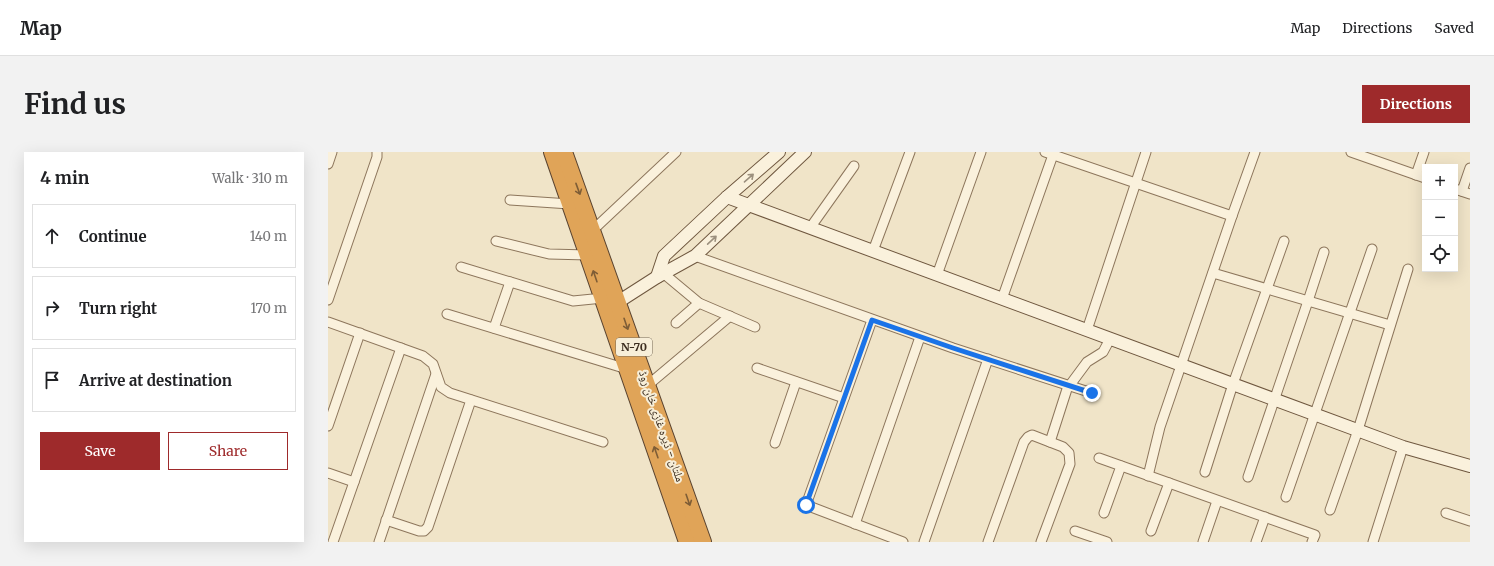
<!DOCTYPE html>
<html lang="en">
<head>
<meta charset="utf-8">
<style>
	body { margin:0; font-family:Merriweather,"Noto Naskh Arabic",serif; background:#f2f2f2; color:#202124 }
	.controls { position:absolute; right:12px; top:12px; display:grid; overflow:hidden; border-radius:0px; box-shadow:0 4px 16px #0002 }
	.controls button { width:36px; height:36px; display:grid; place-items:center; padding:0; border:0; border-bottom:1px solid #e0e0e0; background:#fff; color:#202124; font:20px sans-serif }
	.stop { position:absolute; width:12px; height:12px; margin:-9px; border:3px solid #1a73e8; border-radius:50%; background:#fff }
	.stop.end { background:#1a73e8; border-color:#fff; box-shadow:0 1px 4px #0008 }
	.list { margin:0; padding:0; list-style:none }
	h2 { display:flex; justify-content:space-between; align-items:center; height:52px; margin:0; padding:0 16px; font-size:17px }
	h2 small { font-size:13px; font-weight:400; color:#757577 }
	.list li { display:grid; grid-template-columns:26px 1fr auto; gap:12px; align-items:center; box-sizing:border-box; height:64px; margin:0 8px 8px; padding:0 8px; border:1px solid #e0e0e0; border-radius:0px }
	.list b { display:block; font-size:15px; white-space:nowrap }
	.list em { font-size:13px; font-style:normal; color:#757577 }
	.actions { display:flex; gap:8px; padding:12px 16px }
	.actions a { flex:1; padding:9px 0; border:1px solid #9e2a2b; border-radius:0px; text-align:center; font-size:14px; color:#9e2a2b }
	.actions .main { background:#9e2a2b; color:#fff }
	.icon { flex:none; width:22px; height:22px; fill:none; stroke:currentColor; stroke-width:2; stroke-linecap:round; stroke-linejoin:round }
	.map { position:relative; flex:none; width:1142px; height:390px; overflow:hidden; border-radius:0px }
	header { display:flex; align-items:center; gap:24px; box-sizing:border-box; height:56px; padding:0 20px; background:#fff; border-bottom:1px solid #e0e0e0 }
	header strong { font-size:19px }
	nav { display:flex; gap:22px; margin-inline-start:auto; font-size:14px }
	.intro { display:flex; align-items:center; justify-content:space-between; box-sizing:border-box; height:96px; padding:0 24px }
	h1 { margin:0; font-size:28px }
	.button { padding:10px 18px; border-radius:0px; background:#9e2a2b; color:#fff; font-size:14px; font-weight:700 }
	main { display:flex; gap:24px; padding:0 24px }
	aside { flex:1; background:#fff; border-radius:0px; box-shadow:0 4px 16px #0002 }
	.map>svg:first-child { display:block }
</style>
</head>
<body>
<header>
<strong>Map</strong>
<nav><a>Map</a><a>Directions</a><a>Saved</a></nav>
</header>
<div class="intro"><h1>Find us</h1><a class="button">Directions</a></div>
<main>
<aside>
<h2>4 min<small>Walk · 310 m</small></h2>
<ul class="list">
<li><svg class="icon" aria-label="ahead" viewBox="0 0 24 24"><path d="M12 20V5M6 11l6-6 6 6"/></svg><div><b>Continue</b></div><em>140 m</em></li>
<li><svg class="icon" aria-label="right" viewBox="0 0 24 24"><path d="M7 20v-9h11M14 6l5 5-5 5"/></svg><div><b>Turn right</b></div><em>170 m</em></li>
<li><svg class="icon" aria-label="arrive" viewBox="0 0 24 24"><path d="M6 21V4h12l-3 4 3 4H6"/></svg><div><b>Arrive at destination</b></div></li>
</ul>
<div class="actions"><a class="main">Save</a><a>Share</a></div>
</aside>
<div class="map">
<svg width="1142" height="390" viewBox="0 0 1142 390">
	<rect width="100%" height="100%" fill="#f0e4c8"/>
	<g fill="none" stroke-linecap="round" stroke-linejoin="round">
		<!-- street casing -->
		<g stroke="#8d765c" stroke-width="11">
			<g id="street">
				<path d="M717,0L904,64"/>
				<path d="M1023,0L1097,26"/>
				<path d="M0,12L4,0"/>
				<path d="M1088,23L1096,0"/>
				<path d="M1127,37L1142,42"/>
				<path d="M1134,39L1142,16"/>
				<path d="M182,48L242,52"/>
				<path d="M482,76L526,14"/>
				<path d="M265,78L348,0"/>
				<path d="M168,89L221,102L260,103"/>
				<path d="M545,99L582,0"/>
				<path d="M367,104L625,196L764,241"/>
				<path d="M133,115L245,149L275,146"/>
				<path d="M335,121L371,151L427,175"/>
				<path d="M885,121L1062,173"/>
				<path d="M609,123L653,0"/>
				<path d="M674,147L726,0"/>
				<path d="M0,148L49,5V0"/>
				<path d="M119,162L299,217"/>
				<path d="M544,168L478,353L575,390"/>
				<path d="M0,170L95,204L105,212L113,235L122,241L275,290"/>
				<path d="M348,171L371,151"/>
				<path d="M166,176L182,130"/>
				<path d="M759,178L818,0"/>
				<path d="M429,216L516,246"/>
				<path d="M320,233L402,164"/>
				<path d="M0,274L32,181"/>
				<path d="M722,290L739,237L759,210L775,200L782,187"/>
				<path d="M447,291L468,230"/>
				<path d="M771,306L987,383L984,390"/>
				<path d="M877,320L905,232L956,89"/>
				<path d="M0,321L26,330"/>
				<path d="M820,324L832,275L904,64L927,0"/>
				<path d="M920,325L980,149L996,100"/>
				<path d="M958,345L1044,97"/>
				<path d="M1002,358L1030,278L1080,117"/>
				<path d="M776,361L793,314"/>
				<path d="M1118,361L1142,369"/>
				<path d="M58,368L91,379H96L100,375L143,248"/>
				<path d="M527,372L592,185"/>
				<path d="M747,379L779,390"/>
				<path d="M823,379L841,331"/>
				<path d="M5,390L73,196"/>
				<path d="M51,390L108,222"/>
				<path d="M596,390L660,207"/>
				<path d="M660,390L696,290L700,285L704,283L735,295L741,301L742,312L713,390"/>
				<path d="M875,390L889,349"/>
				<path d="M928,390L937,365"/>
				<path d="M1045,390L1075,295"/>
			</g>
		</g>
		<!-- secondary casing -->
		<g stroke="#6f573f" stroke-width="14">
			<g id="secondary">
				<path d="M399,45L1075,295L1142,314"/>
				<path d="M329,125L336,104L399,45L451,0"/>
				<path d="M290,150L329,125L367,104L477,0"/>
			</g>
		</g>
		<!-- highway casing -->
		<g stroke="#5b4430" stroke-width="18">
			<g id="highway">
				<path d="M224,0L359,390"/>
				<path d="M236,0L375,390"/>
			</g>
		</g>
		<!-- street -->
		<use href="#street" stroke="#faf1dc" stroke-width="9"/>
		<!-- secondary -->
		<use href="#secondary" stroke="#faf1dc" stroke-width="12"/>
		<!-- highway -->
		<use href="#highway" stroke="#e0a458" stroke-width="16"/>
	</g>
	<!-- one-way arrows -->
	<defs><path id="oneway-shaft" d="M-6 0H5M1.5-3L5.5 0L1.5 3" fill="none" stroke-width="1.6" stroke-linecap="round" stroke-linejoin="round"/></defs>
	<g stroke="#9c907e">
		<use href="#oneway-shaft" transform="translate(421 26) rotate(-41)"/>
		<use href="#oneway-shaft" transform="translate(384 88) rotate(-43)"/>
	</g>
	<g stroke="#7e5d36">
		<use href="#oneway-shaft" transform="translate(250 37) rotate(70)"/>
		<use href="#oneway-shaft" transform="translate(267 124) rotate(-109)"/>
		<use href="#oneway-shaft" transform="translate(298 172) rotate(71)"/>
		<use href="#oneway-shaft" transform="translate(328 300) rotate(-109)"/>
		<use href="#oneway-shaft" transform="translate(360 348) rotate(71)"/>
	</g>
	<g fill="none" stroke-linecap="round" stroke-linejoin="round">
		<!-- route -->
		<path stroke="#1a73e8" stroke-width="5" d="M478,353L544,168L625,196L764,241"/>
	</g>
	<g text-anchor="middle" dominant-baseline="central" stroke-width="4" stroke-linejoin="round" paint-order="stroke">
		<!-- shield labels -->
		<rect fill="#f7eed8" stroke="#756857" stroke-width="1" x="288" y="186" width="36" height="18" rx="3"/>
		<g font-size="11" font-weight="bold" fill="#3d2e20">
			<text x="306" y="195">N-70</text>
		</g>
		<!-- street labels -->
		<g font-size="12" fill="#3d2e20" stroke="#f7eed8">
			<text transform="translate(334 274) rotate(71)">ملتان - ڈیرہ غازی خان روڈ</text>
		</g>
	</g>
</svg>
<div class="controls">
<button>+</button>
<button>−</button>
<button><svg class="icon" aria-label="locate" viewBox="0 0 24 24"><circle cx="12" cy="12" r="6"/><path d="M12 2v4M12 18v4M2 12h4M18 12h4"/></svg></button>
</div>
<div class="stop" style="left:478px;top:353px"></div>
<div class="stop end" style="left:764px;top:241px"></div>
</div>
</main>
</body>
</html>
